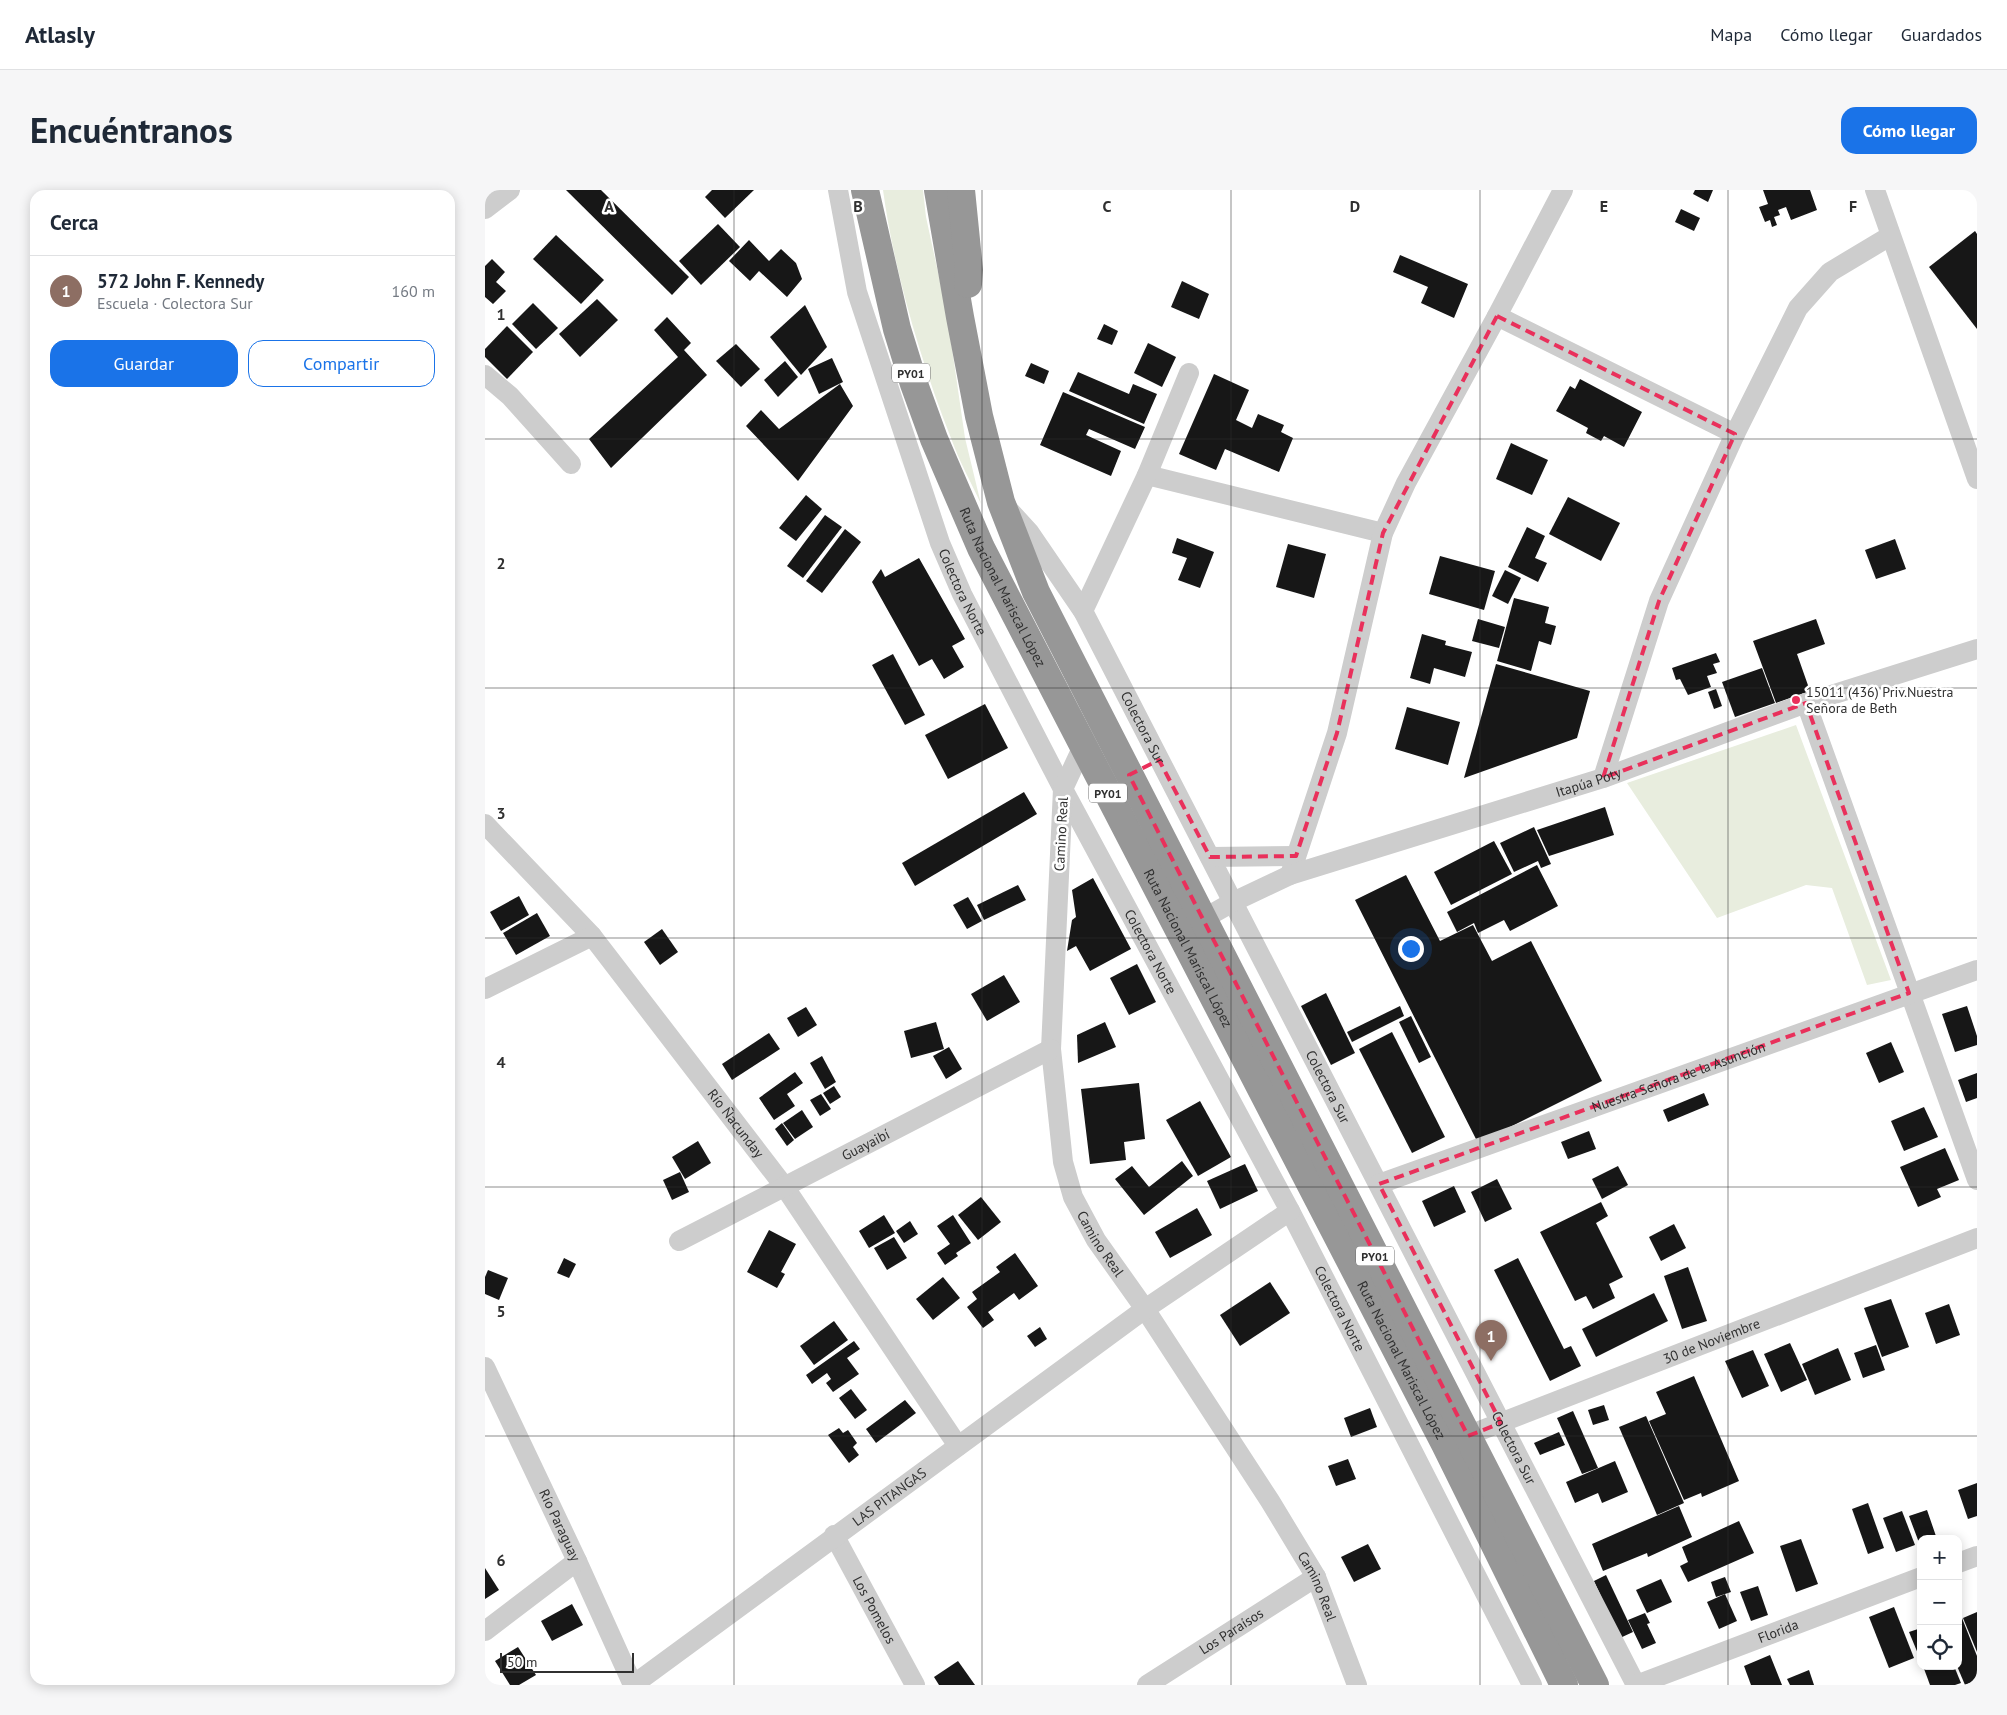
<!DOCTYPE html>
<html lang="es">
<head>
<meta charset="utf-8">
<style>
	body { margin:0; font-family:"PT Sans",sans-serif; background:#f6f6f7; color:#1f2937 }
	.controls { position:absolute; right:15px; bottom:15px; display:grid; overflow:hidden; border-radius:10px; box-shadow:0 2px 12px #0003 }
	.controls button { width:45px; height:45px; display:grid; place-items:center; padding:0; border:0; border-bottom:1px solid #e0e1e3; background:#fff; color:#1f2937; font:25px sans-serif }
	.scale { position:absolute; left:15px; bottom:12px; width:134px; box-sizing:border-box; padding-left:5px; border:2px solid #303030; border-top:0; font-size:14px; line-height:18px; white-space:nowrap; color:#303030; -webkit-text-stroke:4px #fff; paint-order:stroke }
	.you { position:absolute; left:925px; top:758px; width:18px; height:18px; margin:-12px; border:4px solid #fff; border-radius:50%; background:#1a73e8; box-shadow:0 0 0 8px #1a73e833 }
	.badge { display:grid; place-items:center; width:32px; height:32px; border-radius:50%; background:#1a73e8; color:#fff; font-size:16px; font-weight:700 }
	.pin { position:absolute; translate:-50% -41px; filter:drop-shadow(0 1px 2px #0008) }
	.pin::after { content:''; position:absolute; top:26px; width:18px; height:15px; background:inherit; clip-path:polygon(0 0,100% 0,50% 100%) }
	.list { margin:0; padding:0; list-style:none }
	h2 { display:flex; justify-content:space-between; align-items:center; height:65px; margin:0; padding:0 20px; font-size:21px }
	h2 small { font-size:16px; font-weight:400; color:#747a83 }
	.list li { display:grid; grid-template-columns:32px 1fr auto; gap:15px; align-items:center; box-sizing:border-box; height:70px; padding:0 20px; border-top:1px solid #e0e1e3 }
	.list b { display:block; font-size:19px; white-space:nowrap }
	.list p { margin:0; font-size:16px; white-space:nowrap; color:#747a83 }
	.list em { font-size:16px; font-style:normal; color:#747a83 }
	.actions { display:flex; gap:10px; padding:15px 20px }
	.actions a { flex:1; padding:11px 0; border:1px solid #1a73e8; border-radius:15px; text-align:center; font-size:18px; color:#1a73e8 }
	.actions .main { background:#1a73e8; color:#fff }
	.icon { flex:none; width:28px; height:28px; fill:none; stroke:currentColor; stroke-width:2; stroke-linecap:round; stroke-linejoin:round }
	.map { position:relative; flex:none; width:1492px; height:1495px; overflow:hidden; border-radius:15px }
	header { display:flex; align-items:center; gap:30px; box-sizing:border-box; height:70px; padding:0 25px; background:#fff; border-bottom:1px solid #e0e1e3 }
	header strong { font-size:24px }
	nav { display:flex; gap:28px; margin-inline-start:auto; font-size:18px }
	.intro { display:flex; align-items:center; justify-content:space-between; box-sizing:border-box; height:120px; padding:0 30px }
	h1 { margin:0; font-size:35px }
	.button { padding:12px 22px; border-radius:15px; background:#1a73e8; color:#fff; font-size:18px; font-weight:700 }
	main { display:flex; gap:30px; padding:0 30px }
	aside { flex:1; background:#fff; border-radius:15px; box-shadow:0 2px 12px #0003 }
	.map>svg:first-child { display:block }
</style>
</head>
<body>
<header>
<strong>Atlasly</strong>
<nav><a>Mapa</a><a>Cómo llegar</a><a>Guardados</a></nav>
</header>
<div class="intro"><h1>Encuéntranos</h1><a class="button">Cómo llegar</a></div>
<main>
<aside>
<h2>Cerca<small></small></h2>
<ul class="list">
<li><span class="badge" style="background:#8d6e63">1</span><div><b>572 John F. Kennedy</b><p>Escuela · Colectora Sur</p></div><em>160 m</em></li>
</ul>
<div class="actions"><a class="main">Guardar</a><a>Compartir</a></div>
</aside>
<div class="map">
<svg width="1492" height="1495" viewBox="0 0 1492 1495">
	<rect width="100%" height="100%" fill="#fff"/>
	<!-- green -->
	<g fill="#e8edde">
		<path d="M398,0H438L441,27L462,124L480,248L496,314C486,292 474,271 466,248C436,172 409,81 398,0Z"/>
		<path d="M1311,535L1406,790L1382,795L1347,698L1321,695L1232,728L1142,593Z"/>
	</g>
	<!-- building -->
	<g fill="#171717">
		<path d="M81,0H116L204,87L187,105Z"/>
		<path d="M227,0H269L240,28L220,7Z"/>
		<path d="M1210,0H1228L1223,12L1208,4Z"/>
		<path d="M1278,0H1325L1332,20L1306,30L1301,17L1293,20L1295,25L1289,27L1292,35L1287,37L1285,30L1280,32L1274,17L1283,14Z"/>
		<path d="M1196,19L1215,28L1209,41L1190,32Z"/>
		<path d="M233,34L255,57L216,95L194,71Z"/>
		<path d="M1490,41L1492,44V139L1444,77Z"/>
		<path d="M71,45L119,90L96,114L48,69Z"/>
		<path d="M264,50L284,71L296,59L311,73L317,89L302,107L274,81L265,91L244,71Z"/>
		<path d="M915,65L983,94L969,128L936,113L943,97L908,82Z"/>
		<path d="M7,69L20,82L11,92L21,101L8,114L0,107V76Z"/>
		<path d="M697,91L724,104L714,129L686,117Z"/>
		<path d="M112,109L133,130L95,167L74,144Z"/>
		<path d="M48,113L73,138L51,159L27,134Z"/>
		<path d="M320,115L342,157L316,185L285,147Z"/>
		<path d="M182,127L206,153L199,160L222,185L126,278L104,249L193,167L169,140Z"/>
		<path d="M619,134L633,141L627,155L612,149Z"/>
		<path d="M22,136L48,162L22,189L0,167V159Z"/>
		<path d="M663,153L691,167L677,197L649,183Z"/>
		<path d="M251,154L275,179L256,197L231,171Z"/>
		<path d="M347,168L358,192L334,204L323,179Z"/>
		<path d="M300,171L313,187L293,207L279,190Z"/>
		<path d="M546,173L564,181L559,194L540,186Z"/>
		<path d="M593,182L644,204L648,194L672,204L659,234L584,201Z"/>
		<path d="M729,184L764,200L751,230L767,238L773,224L799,235L796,242L808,248L794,282L740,259L731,280L694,264Z"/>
		<path d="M1095,189L1157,222L1139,257L1119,246L1116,251L1101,243L1103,238L1071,221L1085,196L1090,199Z"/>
		<path d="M355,194L368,216L313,291L261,236L276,220L294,239Z"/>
		<path d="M578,202L660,237L650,259L604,239L601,245L636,261L626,286L555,255Z"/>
		<path d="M1026,253L1063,270L1047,305L1011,289Z"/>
		<path d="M321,305L337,319L311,351L294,338Z"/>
		<path d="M1083,307L1135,333L1116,371L1064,344Z"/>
		<path d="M340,325L357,337L318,388L302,376Z"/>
		<path d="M1042,337L1060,346L1050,368L1062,373L1053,392L1023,377Z"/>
		<path d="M360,339L376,352L337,403L321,391Z"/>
		<path d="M692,348L729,362L715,398L693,390L702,368L687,363Z"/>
		<path d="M1410,349L1421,379L1391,389L1380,360Z"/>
		<path d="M803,354L841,364L829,408L791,397Z"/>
		<path d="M955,366L1010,381L999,420L944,404Z"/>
		<path d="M434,368L480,449L467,456L479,477L459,489L447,469L434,476L387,392L396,379L400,387Z"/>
		<path d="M1020,380L1036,388L1023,414L1007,406Z"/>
		<path d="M1029,408L1064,417L1060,433L1071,436L1066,455L1054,451L1046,481L1012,471Z"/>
		<path d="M993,429L1020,437L1014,458L987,451Z"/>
		<path d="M1331,429L1340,454L1312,464L1325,501L1291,513L1268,451Z"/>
		<path d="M937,444L961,451L960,455L987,462L980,487L949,478L945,494L925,488Z"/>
		<path d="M1231,463L1235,472L1228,474L1232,483L1222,486L1226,497L1203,505L1195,489L1191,490L1187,478Z"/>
		<path d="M408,464L440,525L420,535L387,475Z"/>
		<path d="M1011,474L1105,501L1092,548L979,588Z"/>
		<path d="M1277,478L1290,513L1250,527L1237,492Z"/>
		<path d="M1231,499L1237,516L1229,519L1223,502Z"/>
		<path d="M500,514L523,558L463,589L440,545Z"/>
		<path d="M922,517L975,532L963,575L910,559Z"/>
		<path d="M539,602L552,624L430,696L417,673Z"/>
		<path d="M1120,617L1129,645L1064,666L1052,640Z"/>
		<path d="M1049,637L1066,674L1056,678L1053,671L1029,682L1015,653Z"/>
		<path d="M1009,651L1027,684L966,715L949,682Z"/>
		<path d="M1052,675L1073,716L1025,741L1019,730L993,743L989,733L972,742L962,722Z"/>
		<path d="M921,685L955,751L988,735L1007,771L1046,751L1117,891L993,953L870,710Z"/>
		<path d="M608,688L646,759L605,781L591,756L582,761L587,730L591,727L587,700Z"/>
		<path d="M533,695L541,710L499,730L492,715Z"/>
		<path d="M34,706L44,725L16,741L5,722Z"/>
		<path d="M483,707L497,731L482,739L468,715Z"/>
		<path d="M52,723L65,746L31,765L18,743Z"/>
		<path d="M177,739L193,762L175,775L159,752Z"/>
		<path d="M652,774L671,812L644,825L625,788Z"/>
		<path d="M519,785L535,812L502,831L486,804Z"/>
		<path d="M841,803L870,863L846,875L816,816Z"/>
		<path d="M915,816L919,826L867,852L862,842Z"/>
		<path d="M1482,816L1492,846V855L1470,862L1457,824Z"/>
		<path d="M321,817L332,835L313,847L302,828Z"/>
		<path d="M926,826L946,867L934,873L914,832Z"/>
		<path d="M451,832L459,859L426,868L419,841Z"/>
		<path d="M620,832L631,857L593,873L592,845Z"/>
		<path d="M907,842L960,947L927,963L874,859Z"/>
		<path d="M284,843L295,859L247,890L237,874Z"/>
		<path d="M1406,852L1419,882L1394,893L1381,863Z"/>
		<path d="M464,857L477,879L461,889L448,866Z"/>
		<path d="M337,866L351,892L340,899L325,873Z"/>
		<path d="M310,882L318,893L302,904L310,916L289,930L274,908Z"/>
		<path d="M1492,883V908L1481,912L1473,890Z"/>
		<path d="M654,893L660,949L639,952L641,970L605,974L596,899Z"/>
		<path d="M349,896L356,907L345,914L338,903Z"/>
		<path d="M1219,903L1224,915L1183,932L1178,920Z"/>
		<path d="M336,904L346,919L335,926L325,910Z"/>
		<path d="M715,911L746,967L713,986L681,930Z"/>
		<path d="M1439,917L1453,947L1419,961L1406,931Z"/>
		<path d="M317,920L328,937L310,949L298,933Z"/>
		<path d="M297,933L309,950L302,956L290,939Z"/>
		<path d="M1104,941L1111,959L1083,969L1076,952Z"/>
		<path d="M213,951L226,973L200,989L187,967Z"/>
		<path d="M1460,958L1474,990L1452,999L1456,1007L1433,1017L1415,977Z"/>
		<path d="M697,971L708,986L659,1025L630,989L647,976L664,997Z"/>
		<path d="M760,974L773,1001L735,1019L722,991Z"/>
		<path d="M1133,976L1143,995L1117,1009L1107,989Z"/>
		<path d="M195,982L204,1002L187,1010L178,990Z"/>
		<path d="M1012,989L1027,1019L1000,1032L986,1002Z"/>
		<path d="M969,996L981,1022L949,1037L937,1011Z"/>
		<path d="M496,1007L516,1032L493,1050L473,1025Z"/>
		<path d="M1116,1012L1123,1026L1111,1033L1138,1087L1124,1094L1130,1108L1108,1119L1101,1106L1090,1111L1055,1042Z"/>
		<path d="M712,1018L727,1045L685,1068L670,1042Z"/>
		<path d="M399,1025L410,1043L384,1058L374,1041Z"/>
		<path d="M468,1025L486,1053L471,1063L473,1066L460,1075L452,1063L465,1054L452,1036Z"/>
		<path d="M425,1031L433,1044L419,1053L411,1041Z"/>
		<path d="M1189,1034L1201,1058L1176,1071L1164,1047Z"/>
		<path d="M284,1040L311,1054L296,1082L300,1084L292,1098L262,1082Z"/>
		<path d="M409,1047L422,1068L402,1080L389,1058Z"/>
		<path d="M530,1063L553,1096L534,1110L529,1103L503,1122L509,1130L498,1138L482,1117L492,1109L487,1102L515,1082L511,1077Z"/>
		<path d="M79,1068L91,1074L84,1088L72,1083Z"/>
		<path d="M1033,1068L1079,1159L1086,1156L1096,1176L1065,1191L1009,1080Z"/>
		<path d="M1203,1077L1222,1131L1197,1139L1179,1086Z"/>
		<path d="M3,1080L23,1088L14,1110L0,1104V1087Z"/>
		<path d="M458,1087L475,1108L448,1130L431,1109Z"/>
		<path d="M785,1092L805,1123L755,1156L735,1125Z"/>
		<path d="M1169,1103L1183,1131L1111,1167L1097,1139Z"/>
		<path d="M1406,1109L1424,1157L1397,1167L1379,1118Z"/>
		<path d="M1464,1114L1475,1145L1451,1154L1440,1123Z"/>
		<path d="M349,1131L363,1150L329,1175L315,1156Z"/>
		<path d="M555,1137L562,1149L550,1157L542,1146Z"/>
		<path d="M369,1151L375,1159L362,1168L374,1184L348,1202L341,1193L346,1189L342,1183L327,1194L321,1185Z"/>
		<path d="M1305,1153L1322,1190L1296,1202L1279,1164Z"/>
		<path d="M1391,1155L1400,1180L1378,1188L1369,1163Z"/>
		<path d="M1353,1158L1366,1190L1330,1205L1317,1174Z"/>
		<path d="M1268,1160L1284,1196L1257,1208L1240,1171Z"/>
		<path d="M1209,1186L1254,1291L1217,1307L1216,1303L1199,1310L1164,1231L1181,1224L1171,1202Z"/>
		<path d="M366,1199L382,1220L370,1229L354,1208Z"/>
		<path d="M420,1210L431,1223L391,1253L381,1239Z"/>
		<path d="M1119,1215L1124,1230L1108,1235L1103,1220Z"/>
		<path d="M885,1218L892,1237L866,1247L859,1228Z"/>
		<path d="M1088,1221L1113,1278L1097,1284L1072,1228Z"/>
		<path d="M1161,1226L1199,1313L1172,1325L1134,1237Z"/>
		<path d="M354,1238L358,1243L363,1240L372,1253L368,1257L374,1265L364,1273L343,1245Z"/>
		<path d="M1074,1242L1080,1255L1055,1265L1049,1253Z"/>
		<path d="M863,1269L871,1289L851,1296L843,1276Z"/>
		<path d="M1130,1271L1143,1302L1117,1313L1113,1303L1090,1313L1081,1292Z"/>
		<path d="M1492,1293V1326L1483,1329L1473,1300Z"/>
		<path d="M1383,1313L1399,1358L1383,1364L1367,1319Z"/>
		<path d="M1194,1316L1207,1347L1163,1367L1162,1363L1118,1381L1107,1354Z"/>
		<path d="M1442,1320L1452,1349H1436V1358L1424,1326Z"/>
		<path d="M1417,1321L1430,1355L1411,1362L1398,1328Z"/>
		<path d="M1254,1331L1269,1363L1203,1392L1195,1376L1203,1372L1197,1357Z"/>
		<path d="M1316,1349L1333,1394L1311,1402L1295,1356Z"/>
		<path d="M883,1354L896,1379L869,1392L856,1367Z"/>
		<path d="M0,1378L14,1400L0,1409Z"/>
		<path d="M1121,1385L1148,1442L1135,1448L1109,1391Z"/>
		<path d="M1240,1387L1246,1402L1231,1407L1226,1392Z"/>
		<path d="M1176,1389L1187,1412L1162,1423L1151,1400Z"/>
		<path d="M1273,1396L1283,1425L1266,1431L1255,1402Z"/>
		<path d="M1240,1404L1252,1431L1234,1439L1222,1412Z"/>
		<path d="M87,1414L98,1435L67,1451L56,1431Z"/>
		<path d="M1409,1417L1429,1468L1404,1478L1384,1427Z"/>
		<path d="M1473,1418L1492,1466V1490L1480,1495L1472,1476Z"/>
		<path d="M1492,1422V1462L1478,1428Z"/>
		<path d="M1160,1423L1165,1433L1162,1434L1171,1453L1157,1459L1143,1430Z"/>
		<path d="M1436,1438V1471L1424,1442Z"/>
		<path d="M33,1457L51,1485L34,1495H25L10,1471Z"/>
		<path d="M1285,1465L1297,1495H1266L1259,1476Z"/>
		<path d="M473,1471L490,1495H454L449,1487Z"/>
		<path d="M1438,1476H1469L1476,1493L1470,1495H1445Z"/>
		<path d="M1324,1480L1329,1495H1305L1302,1489Z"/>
	</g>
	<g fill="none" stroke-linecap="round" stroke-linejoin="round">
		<!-- minor -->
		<g stroke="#cdcdcd" stroke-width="20">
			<path id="s1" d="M353,0L372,102L455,353L477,404L578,599L805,1021L1047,1495"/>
			<path d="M1390,0L1492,289"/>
			<path d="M0,19L25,0"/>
			<path d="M1012,126L1250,244"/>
			<path d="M0,185L25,206L86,274"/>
			<path d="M662,285L898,343"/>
			<path id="s2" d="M523,319L544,342L598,421L1151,1495"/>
			<path d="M598,421L662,285L704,183"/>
			<path d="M1321,513L1492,990"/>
			<path id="s3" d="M598,556L578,599L566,859L578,972L588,1007L611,1050L660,1119L785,1311L831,1387L872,1495"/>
			<path d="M1118,588L1174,411L1250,244L1313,118L1345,82L1405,46"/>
			<path id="s4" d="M0,634L107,746L299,996L473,1256"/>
			<path d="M725,667L811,666"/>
			<path d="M805,685L852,543L898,343L921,293L1012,126L1078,0"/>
			<path id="s5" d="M718,729L748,712L805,685L1118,588L1321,513L1492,459"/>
			<path d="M0,799L107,746"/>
			<path id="s6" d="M894,994L1492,780"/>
			<path id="s7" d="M194,1051L566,859"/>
			<path id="s8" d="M0,1177L92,1371L148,1495"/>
			<path id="s9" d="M971,1250L1492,1048"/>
			<path id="s10" d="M349,1345L430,1495"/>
			<path d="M1473,1373L1492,1366"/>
			<path d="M0,1441L92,1371"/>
			<path id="s11" d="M148,1495L660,1119L805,1021"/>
			<path id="s12" d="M662,1495L831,1387"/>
			<path id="s13" d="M1151,1495L1436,1387"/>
		</g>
		<!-- highway -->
		<g stroke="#979797" stroke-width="28">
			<path id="s14" d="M380,0L412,139L429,194L449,249L496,358L960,1254L1079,1495"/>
			<path d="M453,0L475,127L494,226L516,312L551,402L1110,1495"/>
			<path d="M476,0L484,80L483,94"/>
		</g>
	</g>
	<!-- marked area -->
	<path fill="none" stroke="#e9305b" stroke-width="4" stroke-dasharray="10 6" stroke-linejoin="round" d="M1012,126L1250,244L1174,411L1118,588L1321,513L1424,803L894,994L1016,1233L983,1246L644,585L674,570L725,667L811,666L852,543L898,343Z"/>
	<!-- grid -->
	<path fill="none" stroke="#303030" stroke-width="1" stroke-opacity="0.55" d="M249,0V1495M497,0V1495M746,0V1495M995,0V1495M1243,0V1495M0,249H1492M0,498H1492M0,748H1492M0,997H1492M0,1246H1492"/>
	<!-- markers -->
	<circle fill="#e9305b" stroke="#fff" stroke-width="2" cx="1311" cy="510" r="5"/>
	<g text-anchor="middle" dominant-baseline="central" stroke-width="5" stroke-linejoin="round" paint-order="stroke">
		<!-- shield labels -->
		<g fill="#fff" stroke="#6e6e6e" stroke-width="1">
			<rect x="407" y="173.5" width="38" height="19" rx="4"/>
			<rect x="604" y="593.5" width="38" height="19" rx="4"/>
			<rect x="871" y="1056.5" width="38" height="19" rx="4"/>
		</g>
		<g font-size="12" font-weight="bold" fill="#303030">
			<text x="426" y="183">PY01</text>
			<text x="623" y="603">PY01</text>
			<text x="890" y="1066">PY01</text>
		</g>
		<!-- street labels -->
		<g font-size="14" fill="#303030" stroke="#fff">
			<text stroke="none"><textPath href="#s14" startOffset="422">Ruta Nacional Mariscal López</textPath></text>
			<text stroke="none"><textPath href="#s1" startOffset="422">Colectora Norte</textPath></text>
			<text stroke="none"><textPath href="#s2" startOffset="258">Colectora Sur</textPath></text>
			<text stroke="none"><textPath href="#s5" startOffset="410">Itapúa Poty</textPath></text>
			<text transform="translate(576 644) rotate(-87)">Camino Real</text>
			<text stroke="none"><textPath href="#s14" startOffset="828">Ruta Nacional Mariscal López</textPath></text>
			<text stroke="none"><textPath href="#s1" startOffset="828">Colectora Norte</textPath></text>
			<text stroke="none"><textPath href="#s6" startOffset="318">Nuestra Señora de la Asunción</textPath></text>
			<text stroke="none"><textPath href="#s2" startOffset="662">Colectora Sur</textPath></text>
			<text stroke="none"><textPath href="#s4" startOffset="391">Río Ñacunday</textPath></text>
			<text stroke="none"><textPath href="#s7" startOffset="210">Guayaibí</textPath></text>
			<text stroke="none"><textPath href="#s3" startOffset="512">Camino Real</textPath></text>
			<text stroke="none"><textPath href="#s1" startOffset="1232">Colectora Norte</textPath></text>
			<text stroke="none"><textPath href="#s9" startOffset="274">30 de Noviembre</textPath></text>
			<text stroke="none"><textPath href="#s14" startOffset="1292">Ruta Nacional Mariscal López</textPath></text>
			<text stroke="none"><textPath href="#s2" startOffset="1068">Colectora Sur</textPath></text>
			<text stroke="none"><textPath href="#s11" startOffset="318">LAS PITANGAS</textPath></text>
			<text stroke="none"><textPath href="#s8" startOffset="175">Río Paraguay</textPath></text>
			<text stroke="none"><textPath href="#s3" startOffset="918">Camino Real</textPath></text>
			<text stroke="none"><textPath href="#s10" startOffset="85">Los Pomelos</textPath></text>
			<text stroke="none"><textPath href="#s12" startOffset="100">Los Paraísos</textPath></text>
			<text stroke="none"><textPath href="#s13" startOffset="152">Florida</textPath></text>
		</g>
		<!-- poi labels -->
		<g font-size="14" fill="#303030" stroke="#fff" text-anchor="start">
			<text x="1321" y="502">15011 (436) Priv.Nuestra<tspan x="1321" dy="16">Señora de Beth</tspan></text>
		</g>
	</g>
	<g font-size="16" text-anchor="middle" font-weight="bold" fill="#303030" stroke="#fff" stroke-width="5" stroke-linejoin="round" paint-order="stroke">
		<text x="124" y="22">A</text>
		<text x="373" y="22">B</text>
		<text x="622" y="22">C</text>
		<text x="870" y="22">D</text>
		<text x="1119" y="22">E</text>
		<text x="1368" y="22">F</text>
		<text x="16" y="130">1</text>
		<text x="16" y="379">2</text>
		<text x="16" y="629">3</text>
		<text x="16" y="878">4</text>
		<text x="16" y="1127">5</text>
		<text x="16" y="1376">6</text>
	</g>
</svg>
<div class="controls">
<button>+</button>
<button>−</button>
<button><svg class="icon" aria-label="locate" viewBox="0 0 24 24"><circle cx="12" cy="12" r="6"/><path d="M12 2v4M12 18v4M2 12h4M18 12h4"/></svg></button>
</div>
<div class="scale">50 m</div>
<div class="you"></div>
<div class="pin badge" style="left:1006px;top:1171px;background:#8d6e63">1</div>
</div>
</main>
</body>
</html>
